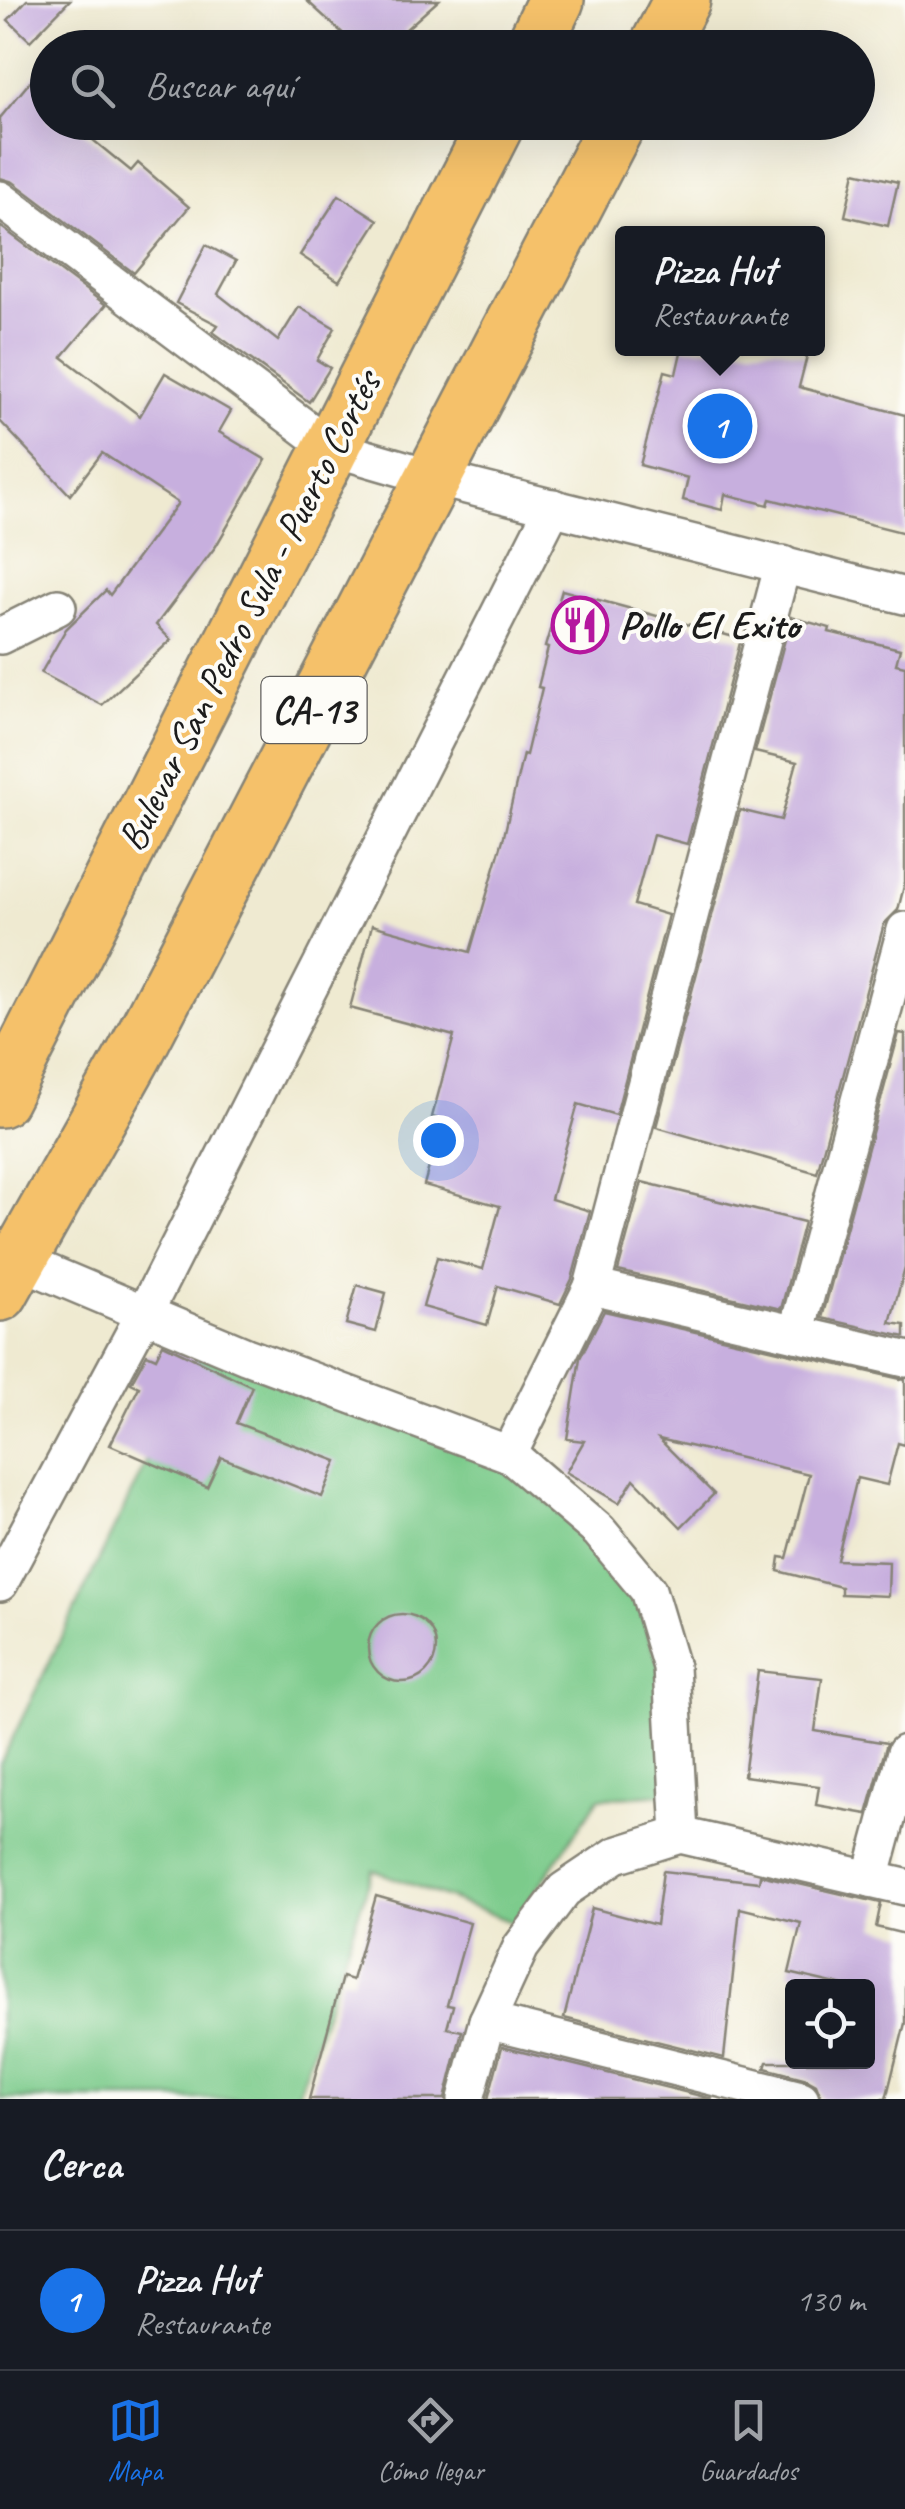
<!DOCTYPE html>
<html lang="es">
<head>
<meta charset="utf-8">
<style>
	body { margin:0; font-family:Caveat,sans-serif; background:#242831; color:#f1f3f6 }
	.controls { position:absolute; right:30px; bottom:30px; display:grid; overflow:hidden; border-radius:10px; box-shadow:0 10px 40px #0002 }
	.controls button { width:90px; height:90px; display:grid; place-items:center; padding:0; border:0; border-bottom:2px solid #363941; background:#171b24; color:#f1f3f6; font:50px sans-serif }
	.you { position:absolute; left:438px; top:1140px; width:35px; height:35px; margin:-25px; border:8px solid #fff; border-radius:50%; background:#1a73e8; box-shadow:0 0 0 15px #1a73e833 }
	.badge { display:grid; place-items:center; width:65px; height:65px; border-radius:50%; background:#1a73e8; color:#fff; font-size:32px; font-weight:700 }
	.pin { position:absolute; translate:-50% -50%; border:5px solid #fff; box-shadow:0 2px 10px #0006 }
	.popup { position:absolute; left:615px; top:226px; width:210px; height:130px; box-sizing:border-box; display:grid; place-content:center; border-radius:10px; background:#171b24; filter:drop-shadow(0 2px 8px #0005); font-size:32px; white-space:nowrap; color:#9ea1a6 }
	.popup b { font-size:38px; color:#f1f3f6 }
	.popup::after { content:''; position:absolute; left:50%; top:100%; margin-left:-20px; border:20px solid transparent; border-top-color:#171b24 }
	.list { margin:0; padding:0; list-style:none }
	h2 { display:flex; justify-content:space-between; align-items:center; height:130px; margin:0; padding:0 40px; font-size:42px }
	h2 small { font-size:32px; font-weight:400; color:#9ea1a6 }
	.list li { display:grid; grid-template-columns:65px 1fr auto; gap:30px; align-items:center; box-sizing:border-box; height:140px; padding:0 40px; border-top:2px solid #363941 }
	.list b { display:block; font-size:38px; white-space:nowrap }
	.list p { margin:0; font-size:32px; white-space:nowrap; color:#9ea1a6 }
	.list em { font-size:32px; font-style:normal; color:#9ea1a6 }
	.icon { flex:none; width:55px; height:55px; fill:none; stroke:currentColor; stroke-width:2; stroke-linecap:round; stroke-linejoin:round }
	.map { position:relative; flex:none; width:905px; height:2099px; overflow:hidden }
	.search { position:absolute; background:#171b24; box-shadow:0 10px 40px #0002; left:30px; right:30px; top:30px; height:110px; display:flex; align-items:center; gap:25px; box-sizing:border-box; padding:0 35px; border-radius:55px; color:#9ea1a6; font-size:38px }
	.sheet { height:270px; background:#171b24 }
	nav { display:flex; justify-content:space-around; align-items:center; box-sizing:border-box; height:140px; border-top:2px solid #363941; background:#171b24; font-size:28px; color:#9ea1a6 }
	nav a { display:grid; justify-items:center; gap:5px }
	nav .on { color:#1a73e8 }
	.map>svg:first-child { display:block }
</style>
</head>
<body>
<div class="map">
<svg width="905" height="2099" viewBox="0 0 905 2099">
	<rect width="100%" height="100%" fill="#fdfcf7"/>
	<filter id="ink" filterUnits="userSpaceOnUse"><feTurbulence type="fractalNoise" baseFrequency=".01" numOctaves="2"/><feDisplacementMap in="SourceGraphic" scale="20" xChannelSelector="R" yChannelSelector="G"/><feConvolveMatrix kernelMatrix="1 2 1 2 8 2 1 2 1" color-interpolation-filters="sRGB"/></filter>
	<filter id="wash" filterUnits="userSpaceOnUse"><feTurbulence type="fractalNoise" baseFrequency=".0048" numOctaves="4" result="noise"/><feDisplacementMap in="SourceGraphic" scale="40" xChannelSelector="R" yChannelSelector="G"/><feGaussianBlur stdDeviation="2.25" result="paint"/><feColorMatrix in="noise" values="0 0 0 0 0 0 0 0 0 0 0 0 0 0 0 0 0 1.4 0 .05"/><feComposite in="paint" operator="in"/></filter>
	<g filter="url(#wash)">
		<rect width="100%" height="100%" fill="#efead1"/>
		<!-- green -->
		<path fill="#7bcb8b" stroke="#4c7454" stroke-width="2.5" d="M200,1351L483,1454L555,1507L635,1592L660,1667L665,1794L599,1798L514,1923L373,1870L296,2099H0V1764Z"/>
		<g id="blocks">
			<!-- building -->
			<g fill="#c7afde">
				<path d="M27,0H70L30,41L8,20Z"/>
				<path d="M306,0H439L404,31L426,48H359Z"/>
				<path d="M48,60V122H71L131,171L138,163L189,207L134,273L13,182L0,178V118Z"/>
				<path d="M855,172L898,182L888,226L845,216Z"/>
				<path d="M339,195L378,220L339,281L300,255Z"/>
				<path d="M0,226L106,305L62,357L140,416L165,373L231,411L219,432L266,460L216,546L156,625L171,640L102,705L41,673L66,629L106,590L110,595L178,503L102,453L70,495L0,421Z"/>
				<path d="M206,245L236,261L218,294L278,341L299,307L335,328L317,360L330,368L309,402L213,332L218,325L176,303Z"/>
				<path d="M682,348H779L807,356L799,387L905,415V533L770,499L768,505L725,494L722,510L683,500L688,478L640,465L665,371L676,374Z"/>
				<path d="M562,590L741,639L687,844L653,835L634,905L668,915L616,1115L578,1104L551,1199L590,1211L572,1279L560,1304L498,1286L487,1325L423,1307L437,1257L483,1269L500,1206L424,1185L442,1120L432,1117L454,1036L350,1008L372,925L470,952L504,836L523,754L526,755L542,688L538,687L548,648L545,647Z"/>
				<path d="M791,617L830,628L829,632L900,649L896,664L905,666V882L898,910L884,924L817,1173L656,1127L740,810L781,820L797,762L755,752Z"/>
				<path d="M899,1033L905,1034V1268L890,1323L905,1325V1337L822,1318Z"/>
				<path d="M642,1182L804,1222L781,1309L618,1271Z"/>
				<path d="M357,1285L386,1293L376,1332L346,1324Z"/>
				<path d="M604,1311L905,1380V1445L898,1443L887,1485L857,1478L837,1560L889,1562L888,1596L841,1594V1587L778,1571L780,1557L787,1558L809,1474L659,1439L714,1494L681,1527L634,1479L619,1503L566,1472L584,1441L567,1439L580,1358Z"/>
				<path d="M163,1344L252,1386L236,1423L337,1461L322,1497L221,1457L207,1487L110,1445L139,1387L131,1383L147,1354L156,1358Z"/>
				<circle cx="402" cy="1648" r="34"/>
				<path d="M758,1671L822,1678L815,1731L887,1743L867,1814L816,1805L819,1786L744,1776Z"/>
				<path d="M663,1871L759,1882L760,1875L881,1903L876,1927L905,1934V2023L886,2099H822L816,2084L807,2079L765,2068L767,2062H868V1986H845L789,1973L801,1923L740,1908L724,2058L564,2018L592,1908L656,1925Z"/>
				<path d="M376,1896L470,1923L447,2005L453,2006L447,2028L462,2031L445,2099H309L342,1977L352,1980Z"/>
				<path d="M502,2047L713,2099H488Z"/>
			</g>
		</g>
	</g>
	<g filter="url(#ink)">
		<use href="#blocks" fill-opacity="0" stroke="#868376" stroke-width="2.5"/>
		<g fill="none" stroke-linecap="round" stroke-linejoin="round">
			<!-- street casing -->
			<g stroke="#868376" stroke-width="40">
				<g id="street">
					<path d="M0,199L332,448L435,478L905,596"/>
					<path d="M0,636L58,607"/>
					<path d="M18,1260L246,1356L509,1454L599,1531L648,1590L671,1667L680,1835"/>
					<path d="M592,1287L905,1359"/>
					<path d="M796,1334L905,930"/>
					<path d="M509,1454L592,1287L783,564"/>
					<path d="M0,1583L143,1316L553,507"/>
					<path d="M871,1879L905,1753"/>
					<path d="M487,2021L801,2099"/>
					<path d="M466,2099L487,2021L521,1947L564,1890L616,1855L680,1835L905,1887"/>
				</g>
			</g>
			<!-- highway casing -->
			<g stroke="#868376" stroke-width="60">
				<g id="highway">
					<path d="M533,48L556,0"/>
					<path d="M657,48L682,0"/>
					<path d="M0,1099L497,122"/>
					<path d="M0,1293L134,1055L618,122"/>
				</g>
			</g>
			<!-- street -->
			<use href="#street" stroke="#fff" stroke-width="35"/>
			<!-- highway -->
			<use href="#highway" stroke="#f5c16b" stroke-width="55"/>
		</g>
	</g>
	<!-- icons -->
	<defs>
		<g id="restaurant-ring" transform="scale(2.875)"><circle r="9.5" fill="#fdfcf7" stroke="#b5179e" stroke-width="1.5"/><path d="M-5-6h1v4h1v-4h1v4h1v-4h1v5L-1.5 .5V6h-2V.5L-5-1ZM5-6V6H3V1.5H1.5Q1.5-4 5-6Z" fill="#b5179e"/></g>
	</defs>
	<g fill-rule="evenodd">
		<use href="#restaurant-ring" x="580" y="625"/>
	</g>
	<g text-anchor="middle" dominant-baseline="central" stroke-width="8" stroke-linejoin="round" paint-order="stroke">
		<!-- shield labels -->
		<rect fill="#fdfcf7" stroke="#605f5e" stroke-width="2.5" x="261.5" y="677" width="105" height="66" rx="8"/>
		<g font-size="38" font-weight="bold" fill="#1c1c1c">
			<text x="314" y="710">CA-13</text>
		</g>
		<!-- street labels -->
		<g font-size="40" fill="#1c1c1c" stroke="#fdfcf7">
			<text transform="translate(249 611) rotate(-63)">Bulevar San Pedro Sula - Puerto Cortés</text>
		</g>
		<!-- poi labels -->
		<g font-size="40" font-weight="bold" fill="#1c1c1c" stroke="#fdfcf7" text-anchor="start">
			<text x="619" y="625">Pollo El Exito</text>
		</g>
	</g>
</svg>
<div class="controls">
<button><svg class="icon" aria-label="locate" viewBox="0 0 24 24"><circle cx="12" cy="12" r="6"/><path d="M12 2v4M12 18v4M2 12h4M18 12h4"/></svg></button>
</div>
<div class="you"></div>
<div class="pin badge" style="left:720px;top:426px">1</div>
<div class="popup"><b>Pizza Hut</b>Restaurante</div>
<div class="search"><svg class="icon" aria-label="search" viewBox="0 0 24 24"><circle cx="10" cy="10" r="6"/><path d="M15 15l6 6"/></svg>Buscar aquí</div>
</div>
<section class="sheet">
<h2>Cerca<small></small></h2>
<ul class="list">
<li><span class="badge">1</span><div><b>Pizza Hut</b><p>Restaurante</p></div><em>130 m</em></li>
</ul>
</section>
<nav>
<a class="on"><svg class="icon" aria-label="map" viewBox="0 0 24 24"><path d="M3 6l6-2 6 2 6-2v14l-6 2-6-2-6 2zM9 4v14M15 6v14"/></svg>Mapa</a>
<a><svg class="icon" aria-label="directions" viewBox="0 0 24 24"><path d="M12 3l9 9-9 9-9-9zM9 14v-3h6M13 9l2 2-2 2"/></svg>Cómo llegar</a>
<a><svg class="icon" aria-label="saved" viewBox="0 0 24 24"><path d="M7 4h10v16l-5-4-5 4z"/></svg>Guardados</a>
</nav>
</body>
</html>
